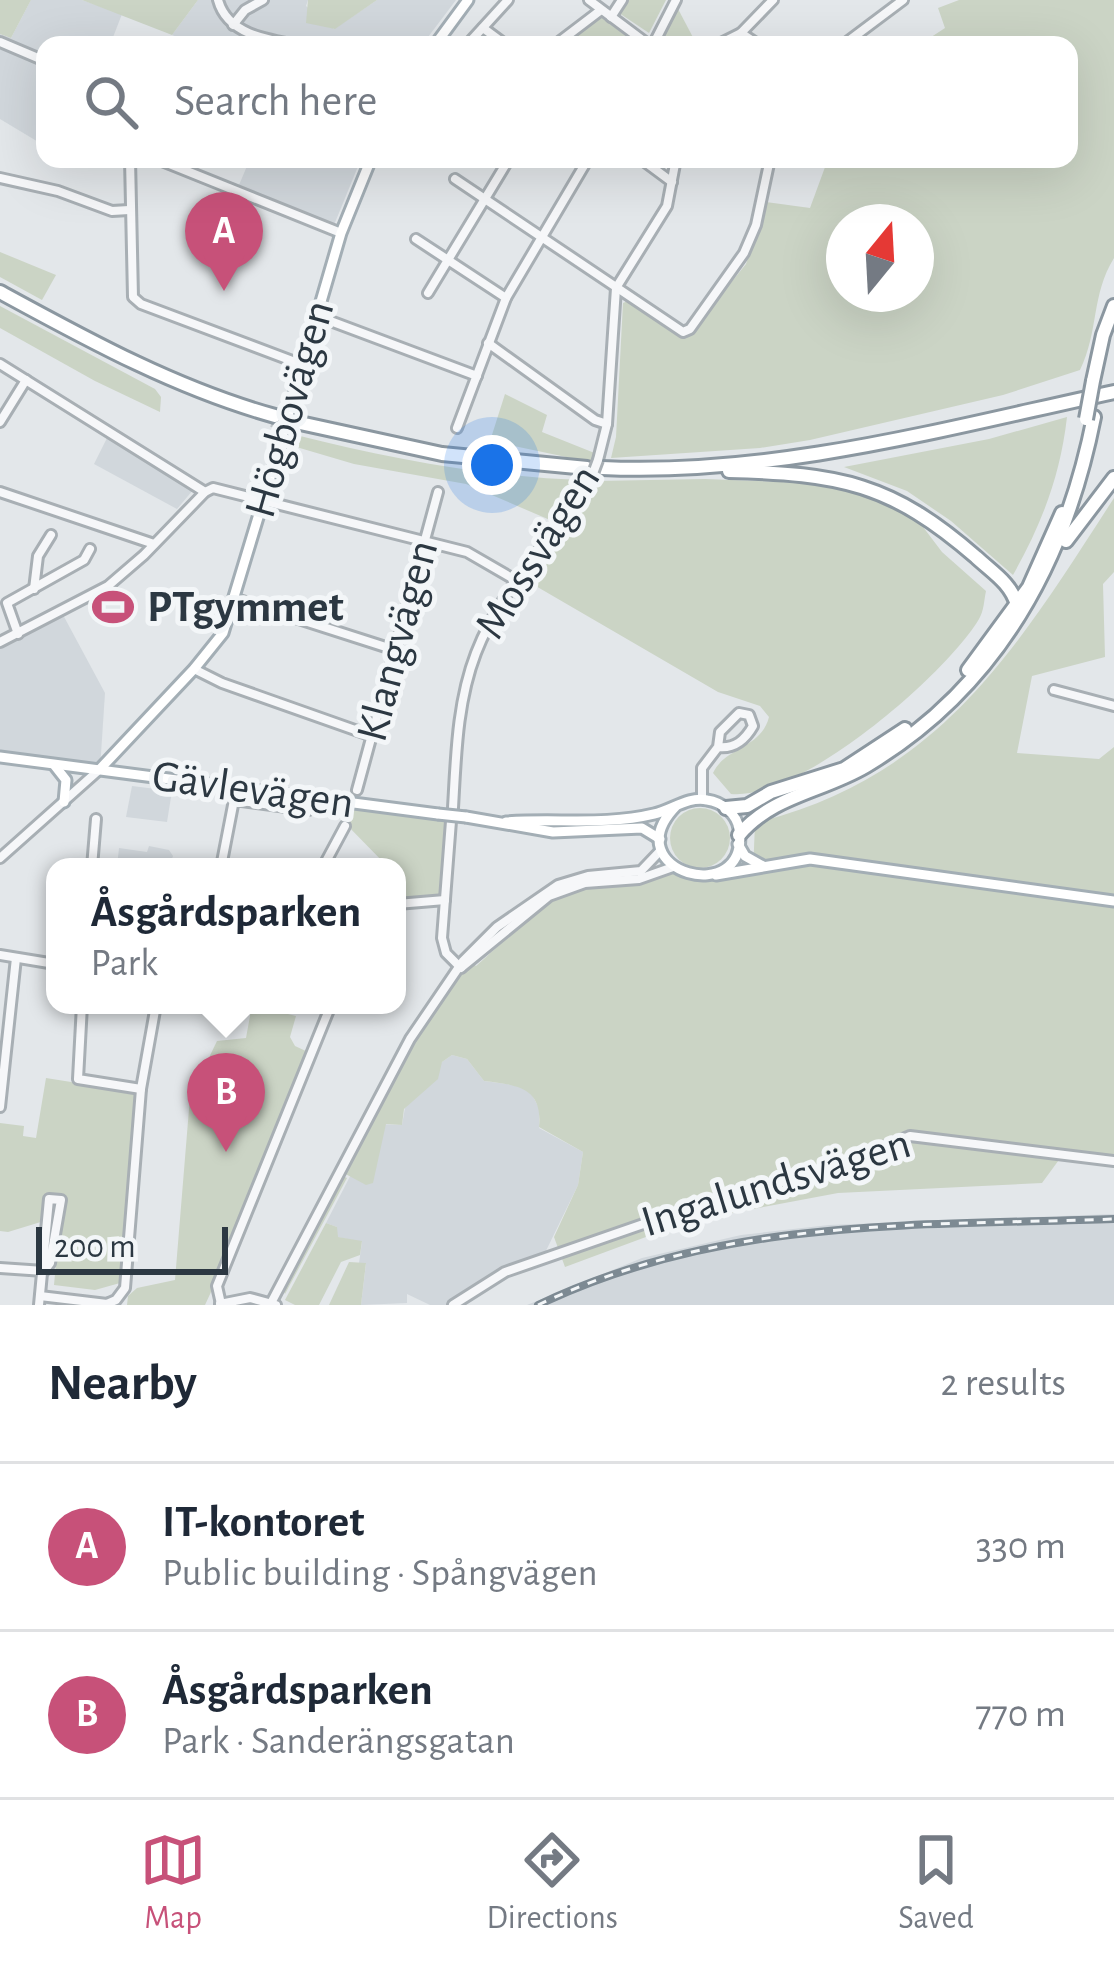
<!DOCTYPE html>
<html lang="en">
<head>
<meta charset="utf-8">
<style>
	body { margin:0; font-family:"Alegreya Sans",sans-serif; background:#f2f2f3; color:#1f2937 }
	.compass { position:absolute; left:826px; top:204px; width:108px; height:108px; border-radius:50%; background:#fff; box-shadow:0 12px 48px #0002; rotate:18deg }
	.scale { position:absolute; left:36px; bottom:30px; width:192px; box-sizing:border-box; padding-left:12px; border:6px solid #2c3842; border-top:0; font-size:33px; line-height:42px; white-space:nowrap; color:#2c3842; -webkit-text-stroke:9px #f3f6f8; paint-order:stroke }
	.you { position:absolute; left:492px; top:465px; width:42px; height:42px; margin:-30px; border:9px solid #fff; border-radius:50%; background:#1a73e8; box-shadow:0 0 0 18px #1a73e833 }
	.badge { display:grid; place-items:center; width:78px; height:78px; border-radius:50%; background:#c75179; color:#fff; font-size:39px; font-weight:700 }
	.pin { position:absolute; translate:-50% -99px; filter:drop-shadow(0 3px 6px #0008) }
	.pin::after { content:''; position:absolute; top:63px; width:42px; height:36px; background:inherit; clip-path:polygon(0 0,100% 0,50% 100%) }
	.popup { position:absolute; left:46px; top:858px; width:360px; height:156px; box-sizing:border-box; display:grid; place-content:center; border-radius:24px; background:#fff; filter:drop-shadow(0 3px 9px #0005); font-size:39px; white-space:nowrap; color:#747a83 }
	.popup b { font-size:45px; color:#1f2937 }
	.popup::after { content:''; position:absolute; left:50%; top:100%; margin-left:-24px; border:24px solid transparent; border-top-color:#fff }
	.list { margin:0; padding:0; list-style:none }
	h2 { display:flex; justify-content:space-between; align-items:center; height:156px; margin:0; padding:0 48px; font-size:51px }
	h2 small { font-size:39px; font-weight:400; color:#747a83 }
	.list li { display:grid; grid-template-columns:78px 1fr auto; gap:36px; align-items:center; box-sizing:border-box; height:168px; padding:0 48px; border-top:3px solid #e0e1e3 }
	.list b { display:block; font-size:45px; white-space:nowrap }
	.list p { margin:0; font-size:39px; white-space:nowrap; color:#747a83 }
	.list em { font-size:39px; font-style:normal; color:#747a83 }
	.icon { flex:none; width:66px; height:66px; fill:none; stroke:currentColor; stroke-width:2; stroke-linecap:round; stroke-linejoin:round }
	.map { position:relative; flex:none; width:1114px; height:1305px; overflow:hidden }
	.search { position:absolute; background:#fff; box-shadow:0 12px 48px #0002; left:36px; right:36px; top:36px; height:132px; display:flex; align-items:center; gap:30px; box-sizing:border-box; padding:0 42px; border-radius:24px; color:#747a83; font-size:45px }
	.sheet { height:492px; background:#fff }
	nav { display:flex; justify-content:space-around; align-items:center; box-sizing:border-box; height:168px; border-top:3px solid #e0e1e3; background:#fff; font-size:33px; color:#747a83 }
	nav a { display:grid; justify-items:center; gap:6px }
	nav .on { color:#c75179 }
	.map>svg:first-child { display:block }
</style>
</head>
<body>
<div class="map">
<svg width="1114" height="1305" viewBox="0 0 1114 1305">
	<rect width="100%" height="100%" fill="#e3e7ea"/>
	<!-- built -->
	<g fill="#d1d7dc">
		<path d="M31,0H82L122,14L110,45H45V146L0,119V34L11,38Z"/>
		<path d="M198,0H308L306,6L334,29L377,0H456L422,45H198L172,35Z"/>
		<path d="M250,159H361L334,225L239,185Z"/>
		<path d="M108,436L193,490L177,509L94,464Z"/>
		<path d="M62,613L105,693L100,769L0,757V642Z"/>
		<path d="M132,786L172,791L167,822L126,817Z"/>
		<path d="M149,846L169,850L173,856L169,867H117L119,848L147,852Z"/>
		<path d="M452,1055L467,1059L484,1081L520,1086L530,1091L539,1108V1128L583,1152L578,1185L542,1259L505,1272L453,1305H430L407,1294V1303L361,1305L366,1264L359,1263L362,1242L337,1237V1227L326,1223L377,1124L402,1125L405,1108L442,1062Z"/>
		<path d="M1114,1214V1305H527L642,1258L741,1235L829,1225Z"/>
	</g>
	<!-- green -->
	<g fill="#cbd4c5" fill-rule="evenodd">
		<path d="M0,0H31L11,38L0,34Z"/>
		<path d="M82,0H198L172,35Z"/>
		<path d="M308,0H377L335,29L306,23Z"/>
		<path d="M628,0H666L649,33L619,13Z"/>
		<path d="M959,0H1114V258C1091,295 1099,331 1080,370L1003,395L810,440L760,448L611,458L616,437L623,303L630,300L668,329L688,336L746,264L766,202L810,208L828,159H1069V45H919L945,28L938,8ZM844,222H916V294H844Z"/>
		<path d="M677,7L697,45H661Z"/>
		<path d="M601,17L638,45H588L576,36Z"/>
		<path d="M0,252L56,275L42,300L0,277Z"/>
		<path d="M0,306L155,389L161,397L160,412L95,381L0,328Z"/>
		<path d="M505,394L547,415L542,432L597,454L590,462L490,441Z"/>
		<path d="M1067,417C1060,477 1042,523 1013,575L951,521L907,491L844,467L989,439Z"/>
		<path d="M296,435C391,459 487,477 585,480L557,523L466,484L354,464L293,446Z"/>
		<path d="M705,479L834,484L872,493L917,519L942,552L986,591C984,600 984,611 979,619C945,676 799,801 731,794L713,773C725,747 761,749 769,717L760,706L718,692L534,585L596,481Z"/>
		<path d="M1114,498V572L1103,584L1105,657L1032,676L1017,753L1099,759L1114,747V1161L1064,1153L1042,1183L838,1193L689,1221L565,1267L554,1237L578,1185L583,1152L539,1127C543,1087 517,1085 484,1081L467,1059L452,1055L442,1062L438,1079L404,1109L402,1125L386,1124L373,1183L366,1185L340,1171L410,1039L461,968L470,961L476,966C542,908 548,886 642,884L639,879L666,868L734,876L753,873L755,823C941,777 1016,649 1114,498Z"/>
		<path d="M356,804L446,815L444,839L450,844L445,900L397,904V867H388L344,822Z"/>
		<circle cx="700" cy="838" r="30"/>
		<path d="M252,1005L296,1016L290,1037L295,1046L308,1052L211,1292L205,1305H127L128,1296L137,1288L175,1280L190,1097L217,1041L246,1038Z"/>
		<path d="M46,1078L140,1093L120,1283L95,1290L54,1285L62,1198L49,1195L44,1221L8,1232L0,1231V1123L24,1126L23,1136L36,1138Z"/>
		<path d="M343,1176L347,1178L285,1294L282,1288Z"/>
		<path d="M326,1223L337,1227L338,1237L362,1241L360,1255L341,1262L319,1305H295L285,1300Z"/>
		<path d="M349,1262L366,1263L361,1305H329Z"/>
	</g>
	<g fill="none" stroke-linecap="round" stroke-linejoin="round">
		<!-- highway-tunnel -->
		<path stroke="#bec4c8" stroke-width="12" stroke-dasharray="12 6" stroke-linecap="butt" d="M272,421L298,429"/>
		<!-- minor casing -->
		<g stroke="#a8afb4" stroke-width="14">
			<g id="minor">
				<path d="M218,0C227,34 267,40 298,45"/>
				<path d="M589,0L649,45"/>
				<path d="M611,17L622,0"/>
				<path d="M233,25L245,10L263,0"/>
				<path d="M483,28L506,45"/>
				<path d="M741,33L759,45"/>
				<path d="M0,42L45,61"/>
				<path d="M467,45L508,0"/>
				<path d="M555,45L601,10"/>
				<path d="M653,45L676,0"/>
				<path d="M717,45L741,33L773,0"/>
				<path d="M843,45L903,0"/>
				<path d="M130,159L133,297L141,304L303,365"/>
				<path d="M157,159L341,233"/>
				<path d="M641,159L672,182"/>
				<path d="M0,178L58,191L112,211L129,210"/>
				<path d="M455,179L683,332L690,329L744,253L756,225L770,159"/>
				<path d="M416,239L506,298"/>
				<path d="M428,293L509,159"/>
				<path d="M317,316L477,376"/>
				<path d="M488,343L595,420L607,424"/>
				<path d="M0,364L205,492"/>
				<path d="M0,422L26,380"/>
				<path d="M457,428L506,298L588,159"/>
				<path d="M598,460L607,424L616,288L667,206L676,159"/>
				<path d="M0,492L154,544"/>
				<path d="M34,589L38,556L51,535"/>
				<path d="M236,599L395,650"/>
				<path d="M18,634L7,603L84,560L90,549"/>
				<path d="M0,642L108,586L144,555L205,492L213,488L467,552L517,581"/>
				<path d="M194,669L222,683L372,736"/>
				<path d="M1054,690L1114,706"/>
				<path d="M357,790L438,492"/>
				<path d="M702,799V768L718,747C735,749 745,740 753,726L749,715L739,713L720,732L718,747"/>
				<path d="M453,808C456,756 457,702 476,653C500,590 551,539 589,484"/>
				<path d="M451,821L442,938L446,953L461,968"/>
				<path d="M0,858L100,769"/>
				<path d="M92,867L96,819"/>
				<path d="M221,867L234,800L309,810"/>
				<path d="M323,867L345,826"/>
				<path d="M397,904L445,900"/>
				<path d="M0,955L55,964"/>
				<path d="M462,967L549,896L585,883L639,879L673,867"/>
				<path d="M82,1005L78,1079L141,1089"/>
				<path d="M0,1107L16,958"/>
				<path d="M0,1268L44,1271"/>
				<path d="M40,1296L107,1304L116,1300L125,1288L141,1089L156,1005"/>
				<path d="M220,1304L250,1298L276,1305"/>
				<path d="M221,1304L217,1286L331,1005"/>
				<path d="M39,1305L49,1199L61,1200L50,1263L44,1271"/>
				<path d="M270,1305L410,1039L463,961L497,927L558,885L588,876L641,871L661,850"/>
				<path d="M453,1305L505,1272L747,1188L814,1176L910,1136L1114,1161"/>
			</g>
		</g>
		<!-- major casing -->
		<g stroke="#a3aeb5" stroke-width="15">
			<g id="major">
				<path d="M435,45L468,0"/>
				<path d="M292,401L341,233L371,159"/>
				<path d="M0,757L438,814"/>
				<path d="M55,766L66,780L64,802"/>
				<path d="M100,769L194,669L223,633L279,448"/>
				<path d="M466,817L553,832L642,828L660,839"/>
				<path d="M506,822C555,818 604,826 654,814C672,810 688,796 707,800C722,802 737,814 739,829C751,910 612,872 676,806"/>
				<path d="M738,844L745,856L763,866"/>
				<path d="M716,875L810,859L1114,901"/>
			</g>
		</g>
		<!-- highway casing -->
		<g stroke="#8b97a0" stroke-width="18">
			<g id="highway">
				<path d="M0,292C88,340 177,389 275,416"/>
				<path d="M1093,381L1103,335L1114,306"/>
				<path d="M300,423L442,454L587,468"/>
				<path d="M602,468C774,476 947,428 1114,392"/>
				<path d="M729,471C840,474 891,483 976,557C992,572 1011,583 1017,605"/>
				<path d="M1066,541L1114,478"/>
				<path d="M968,670L1029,587L1062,513"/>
				<path d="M726,808L747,806L771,792L844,769L905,729"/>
				<path d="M739,835C773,795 822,792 866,766C997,688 1065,563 1094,417"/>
			</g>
		</g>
		<!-- minor -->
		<use href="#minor" stroke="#f6f7f9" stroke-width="8"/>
		<!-- major -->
		<use href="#major" stroke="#fff" stroke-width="9"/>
		<!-- highway -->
		<use href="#highway" stroke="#fff" stroke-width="12"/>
		<!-- rail casing -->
		<g stroke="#7d8a93" stroke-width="8">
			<path id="rail" d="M538,1305C722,1217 915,1226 1114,1219"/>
		</g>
		<!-- rail -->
		<use href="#rail" stroke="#f3f6f8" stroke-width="3" stroke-dasharray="9" stroke-linecap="butt"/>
		<!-- minor-bridge casing -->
		<g stroke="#a8afb4" stroke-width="14" stroke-linecap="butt">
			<path id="minor-bridge" d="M589,484L598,460"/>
		</g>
		<!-- major-bridge casing -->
		<g stroke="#a3aeb5" stroke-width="15" stroke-linecap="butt">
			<g id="major-bridge">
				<path d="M279,448L292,401"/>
				<path d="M438,814L466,817"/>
			</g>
		</g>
		<!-- highway-bridge casing -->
		<g stroke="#8b97a0" stroke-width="18" stroke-linecap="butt">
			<path id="highway-bridge" d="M1086,419L1093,381"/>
		</g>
		<!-- minor-bridge -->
		<use href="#minor-bridge" stroke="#f6f7f9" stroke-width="8"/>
		<!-- major-bridge -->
		<use href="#major-bridge" stroke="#fff" stroke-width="9"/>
		<!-- highway-bridge -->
		<use href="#highway-bridge" stroke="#fff" stroke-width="12"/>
	</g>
	<!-- icons -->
	<defs>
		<g id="stadium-bare" transform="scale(3.24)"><path d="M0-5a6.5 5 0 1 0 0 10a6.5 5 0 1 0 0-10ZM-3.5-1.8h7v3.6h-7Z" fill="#c75179" stroke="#f3f6f8" stroke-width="2.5" paint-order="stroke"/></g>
	</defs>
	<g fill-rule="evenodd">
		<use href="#stadium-bare" x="113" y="607"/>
	</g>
	<g text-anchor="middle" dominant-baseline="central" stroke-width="10" stroke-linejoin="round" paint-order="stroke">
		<!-- street labels -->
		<g font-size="45" fill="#2c3842" stroke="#f3f6f8">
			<text transform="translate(290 409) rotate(-74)">Högbovägen</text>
			<text transform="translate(538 552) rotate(-58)">Mossvägen</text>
			<text transform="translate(398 641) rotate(-75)">Klangvägen</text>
			<text transform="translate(253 790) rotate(8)">Gävlevägen</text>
			<text transform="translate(776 1183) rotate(-17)">Ingalundsvägen</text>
		</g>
		<!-- poi labels -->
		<g font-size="45" font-weight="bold" fill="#2c3842" stroke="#f3f6f8" text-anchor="start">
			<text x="147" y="607">PTgymmet</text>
		</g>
	</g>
</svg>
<svg class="compass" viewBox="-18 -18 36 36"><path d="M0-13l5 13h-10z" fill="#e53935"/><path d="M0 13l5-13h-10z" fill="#747a83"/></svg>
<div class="scale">200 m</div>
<div class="you"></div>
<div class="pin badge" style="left:224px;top:291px">A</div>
<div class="pin badge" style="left:226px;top:1152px">B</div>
<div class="popup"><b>Åsgårdsparken</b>Park</div>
<div class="search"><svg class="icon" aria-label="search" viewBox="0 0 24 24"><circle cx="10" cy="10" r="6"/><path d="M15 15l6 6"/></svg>Search here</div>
</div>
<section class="sheet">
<h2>Nearby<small>2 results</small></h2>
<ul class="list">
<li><span class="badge">A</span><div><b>IT-kontoret</b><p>Public building · Spångvägen</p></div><em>330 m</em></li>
<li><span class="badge">B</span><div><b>Åsgårdsparken</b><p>Park · Sanderängsgatan</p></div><em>770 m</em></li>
</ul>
</section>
<nav>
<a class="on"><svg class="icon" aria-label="map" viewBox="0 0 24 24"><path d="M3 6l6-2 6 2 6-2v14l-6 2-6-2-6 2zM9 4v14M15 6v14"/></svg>Map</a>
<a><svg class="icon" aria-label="directions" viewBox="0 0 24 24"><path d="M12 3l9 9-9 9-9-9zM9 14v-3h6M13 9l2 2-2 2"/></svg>Directions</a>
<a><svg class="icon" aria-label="saved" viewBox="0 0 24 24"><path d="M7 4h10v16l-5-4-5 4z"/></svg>Saved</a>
</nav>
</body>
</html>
